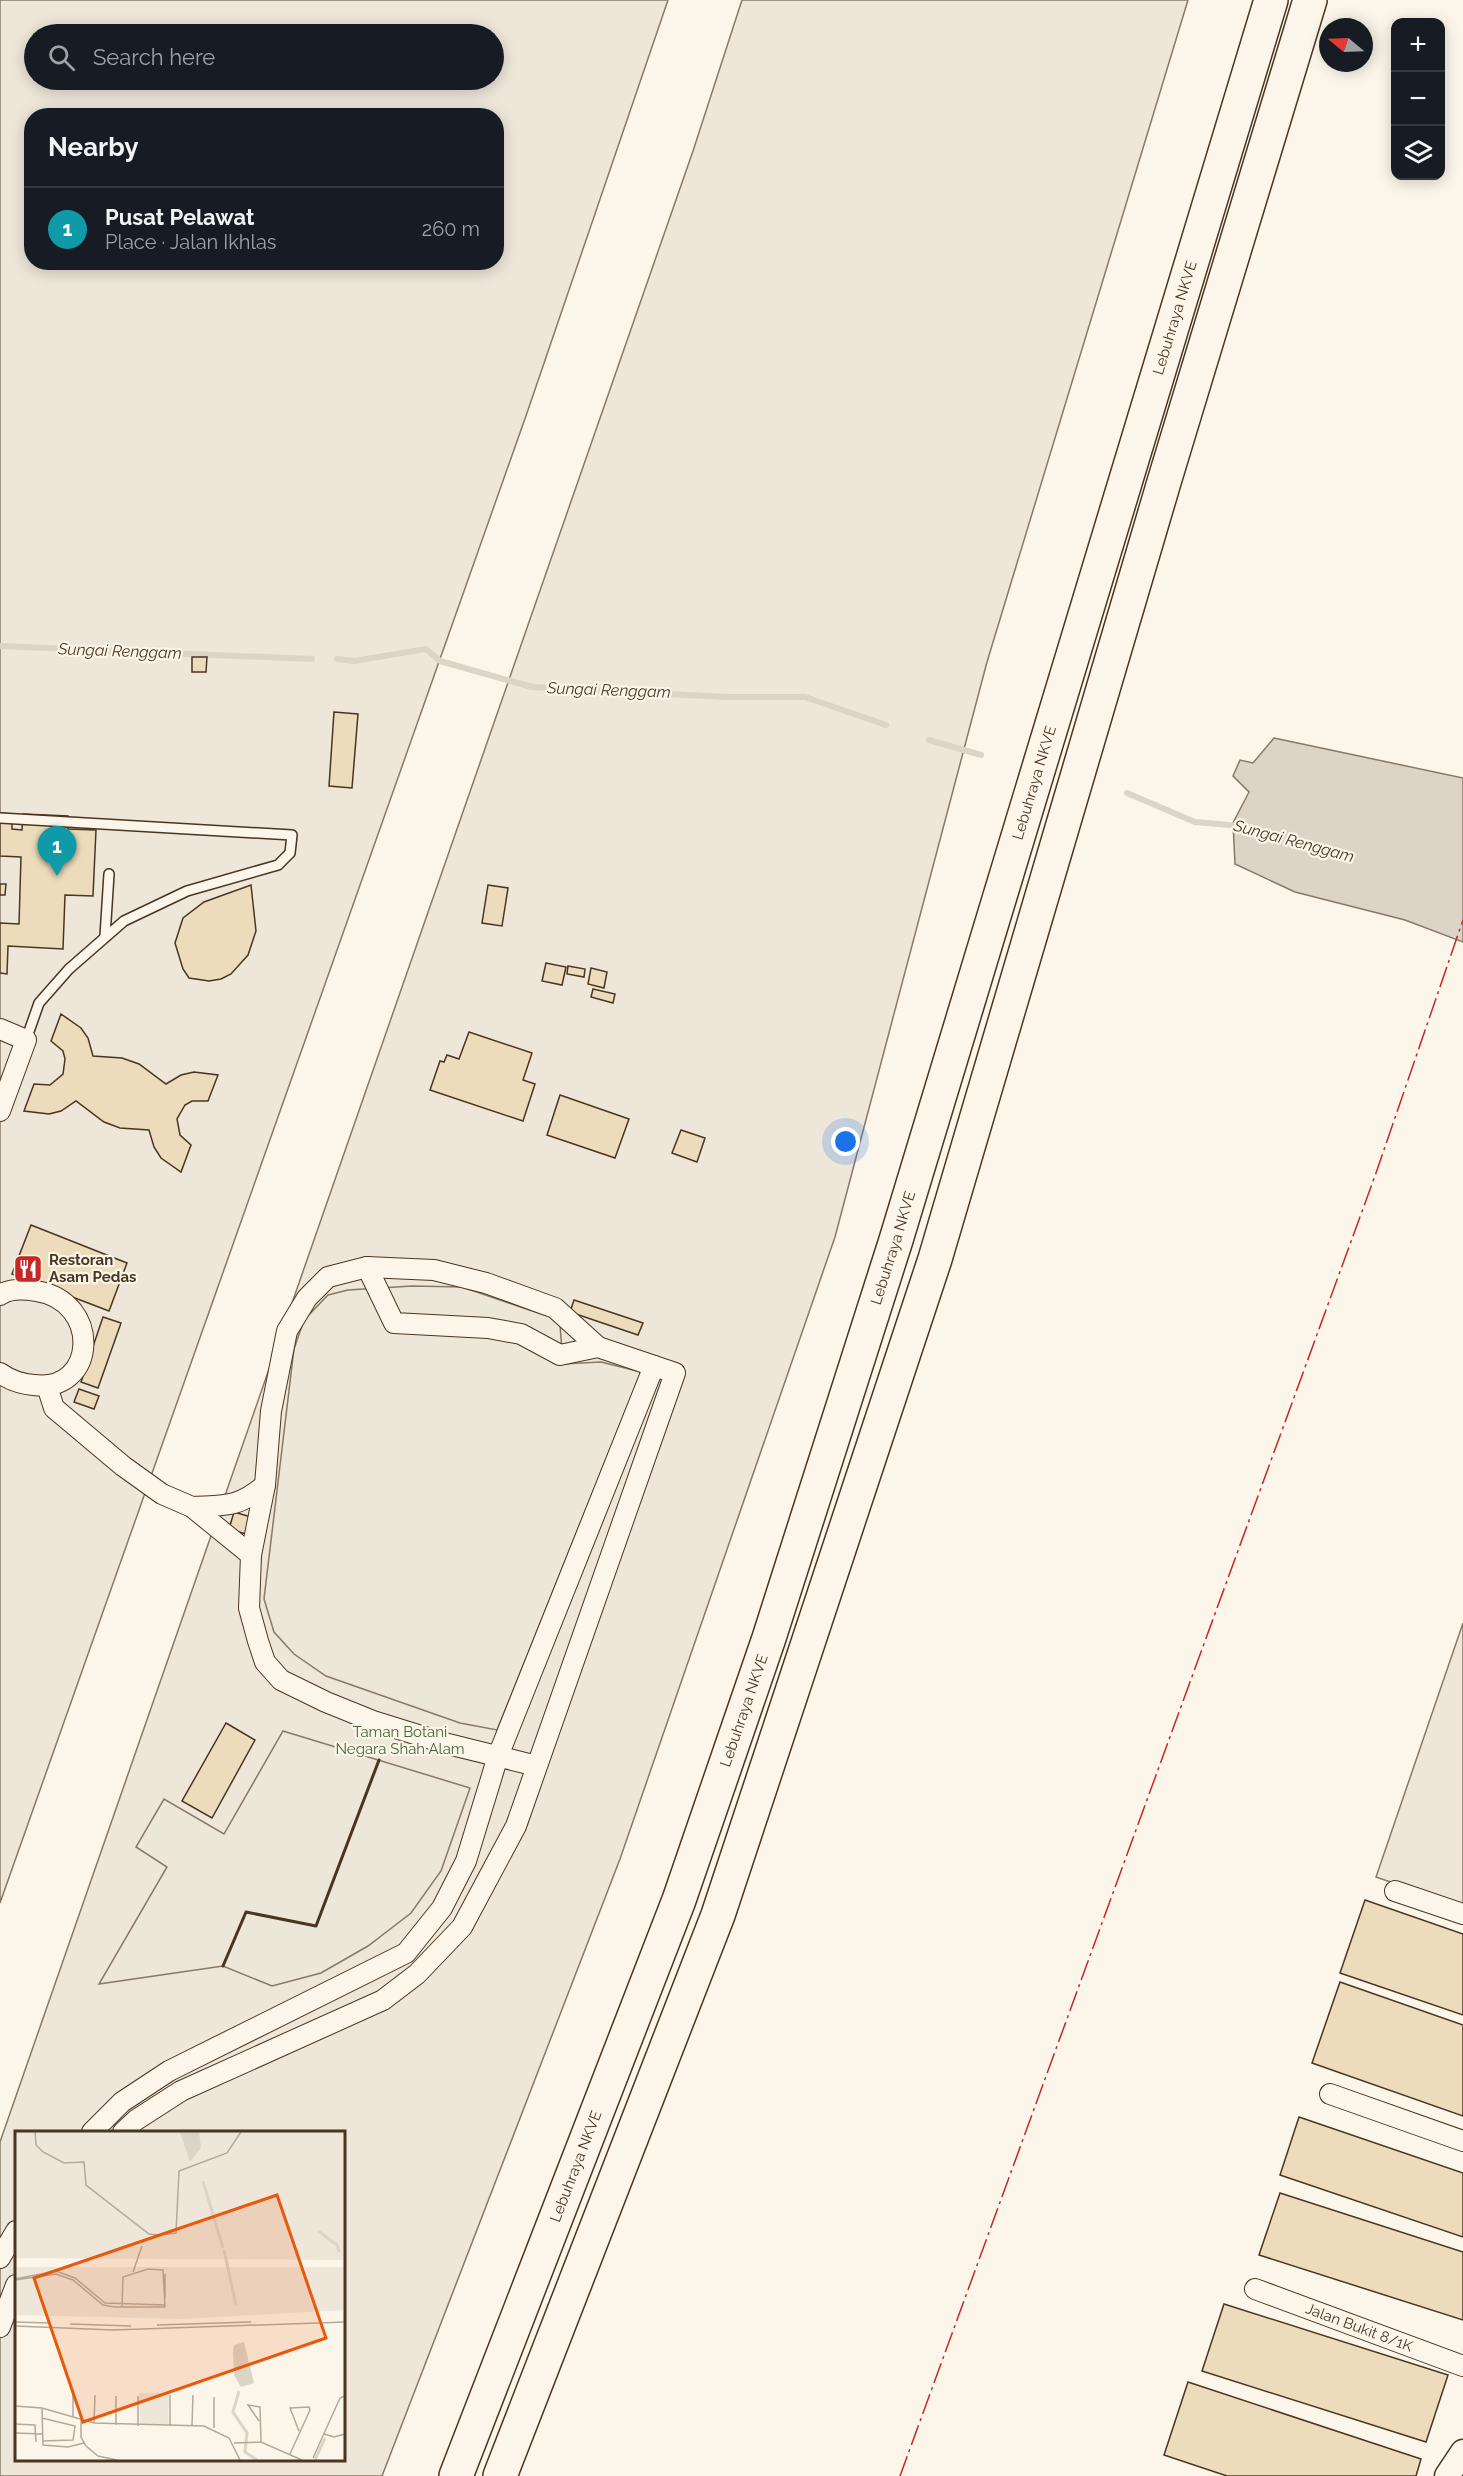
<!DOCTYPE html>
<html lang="en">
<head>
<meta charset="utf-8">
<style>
	body { margin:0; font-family:Raleway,sans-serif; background:#20242c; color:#f1f3f6 }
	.controls { position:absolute; right:18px; top:18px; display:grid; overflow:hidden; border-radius:12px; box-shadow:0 3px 15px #0003 }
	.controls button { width:54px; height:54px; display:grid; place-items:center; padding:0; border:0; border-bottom:2px solid #363941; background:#171b24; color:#f1f3f6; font:30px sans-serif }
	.compass { position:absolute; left:1319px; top:18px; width:54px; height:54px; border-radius:50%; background:#171b24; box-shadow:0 3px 15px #0003; rotate:289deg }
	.you { position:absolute; left:846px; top:1142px; width:21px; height:21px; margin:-15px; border:4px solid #fff; border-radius:50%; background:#1a73e8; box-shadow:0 0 0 9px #1a73e833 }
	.badge { display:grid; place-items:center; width:39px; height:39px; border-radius:50%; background:#c62828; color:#fff; font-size:20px; font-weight:700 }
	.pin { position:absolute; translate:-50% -50px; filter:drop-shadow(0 2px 3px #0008) }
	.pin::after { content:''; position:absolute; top:32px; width:21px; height:18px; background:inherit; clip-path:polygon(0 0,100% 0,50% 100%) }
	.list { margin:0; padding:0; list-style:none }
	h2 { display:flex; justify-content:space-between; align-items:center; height:78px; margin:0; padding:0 24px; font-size:26px }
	h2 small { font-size:20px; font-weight:400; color:#9ea1a6 }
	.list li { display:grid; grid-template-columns:39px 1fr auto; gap:18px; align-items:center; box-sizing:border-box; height:84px; padding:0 24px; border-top:2px solid #363941 }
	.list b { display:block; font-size:22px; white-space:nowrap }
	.list p { margin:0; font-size:20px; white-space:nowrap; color:#9ea1a6 }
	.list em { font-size:20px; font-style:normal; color:#9ea1a6 }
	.icon { flex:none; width:33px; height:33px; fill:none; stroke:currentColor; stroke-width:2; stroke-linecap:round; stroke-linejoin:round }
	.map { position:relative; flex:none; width:1463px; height:2476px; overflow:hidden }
	.search { position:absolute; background:#171b24; box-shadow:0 3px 15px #0003; left:24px; top:24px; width:480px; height:66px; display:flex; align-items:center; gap:15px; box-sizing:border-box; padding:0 21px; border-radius:33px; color:#9ea1a6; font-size:22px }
	.panel { position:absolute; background:#171b24; box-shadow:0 3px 15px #0003; left:24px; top:108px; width:480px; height:162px; border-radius:24px }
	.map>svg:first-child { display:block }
</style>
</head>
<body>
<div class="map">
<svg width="1463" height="2476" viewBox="0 0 1463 2476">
	<rect width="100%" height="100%" fill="#fbf6e9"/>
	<!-- green -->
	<g fill="#ede6d9" stroke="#887966" stroke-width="1.5" fill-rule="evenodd">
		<path d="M0,0H668L527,413L0,1903ZM34,34H494V80H34ZM32,116H496V262H32Z"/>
		<path d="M742,0H1188L987,662L835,1237L620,1859L382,2476H0V2142L693,151ZM16,2132H344V2460H16Z"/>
		<path d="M1463,1623V1907L1376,1877Z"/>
	</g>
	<!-- parking -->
	<g fill="#ede7d9" stroke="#887966" stroke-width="1.5">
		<path d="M412,1286L462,1287L550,1317L560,1325L563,1364L601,1362L641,1372L497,1730L460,1723L326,1676L294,1654L274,1632L264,1599L294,1349L304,1320L328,1295L348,1290Z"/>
		<path d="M283,1731L470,1788L441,1871L411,1913L368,1946L321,1973L272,1986L223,1966L99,1984L167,1867L136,1847L164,1799L224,1834Z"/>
	</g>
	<!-- water -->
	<path fill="#dcd4c6" stroke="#887966" stroke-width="1.5" d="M1274,738L1463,778V942L1405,920L1295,892L1235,864L1233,823L1249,792L1233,776L1240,760L1253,763Z"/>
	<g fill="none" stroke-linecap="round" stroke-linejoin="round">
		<!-- stream -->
		<g stroke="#dcd4c6" stroke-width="6">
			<path d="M0,646L312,659"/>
			<path d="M337,659L354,661L426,649L440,661L532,687L726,697H805L886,725"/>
			<path d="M929,740L981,755"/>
			<path d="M1127,793L1195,822L1240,826"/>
		</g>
	</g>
	<!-- building -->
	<g fill="#ecdcbc" stroke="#4a3520" stroke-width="1.5">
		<path d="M192,657H207L206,672H192Z"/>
		<path d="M334,712L358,714L352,788L329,786Z"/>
		<path d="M0,813L12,814V829L22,830L23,814L68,816V829L96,830L93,896L65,895L63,949L8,946L7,974L0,973V923L19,924L21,857L0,856Z"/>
		<path d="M0,884H6L5,895H0Z"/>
		<path d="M251,885L256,931L248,955L231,974L221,979L209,981L189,978L183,969L175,943L183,918L204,902Z"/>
		<path d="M488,885L508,888L502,926L482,923Z"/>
		<path d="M546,963L566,967L562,985L542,981Z"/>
		<path d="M568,966L585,969L584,977L567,974Z"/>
		<path d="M591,968L607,972L604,988L588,984Z"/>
		<path d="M593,989L615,994L613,1003L591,997Z"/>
		<path d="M61,1014L81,1028L88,1038L93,1056L122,1058L139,1064L166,1084L181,1075L194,1072L218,1075L208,1101H192L185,1105L177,1119L180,1135L191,1145L181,1172L161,1158L154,1147L149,1130L120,1128L104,1122L76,1101L61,1111L49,1114L24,1111L34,1084L50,1085L63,1074L65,1059L63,1051L51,1041Z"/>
		<path d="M469,1032L532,1053L523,1080L535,1084L523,1121L430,1090L440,1061L444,1062L447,1055L459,1059Z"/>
		<path d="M560,1095L629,1119L615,1158L547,1135Z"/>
		<path d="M681,1130L705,1138L697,1162L672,1153Z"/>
		<path d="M31,1225L127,1263L109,1311L12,1274Z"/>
		<path d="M574,1300L643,1323L638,1335L570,1312Z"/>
		<path d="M103,1317L121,1323L98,1388L81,1382Z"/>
		<path d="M79,1389L99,1396L94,1409L74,1402Z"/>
		<path d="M234,1512L251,1517L246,1534L229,1529Z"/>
		<path d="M226,1723L255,1740L212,1818L182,1801Z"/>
		<path d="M1365,1900L1463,1934V2015L1340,1973Z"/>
		<path d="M1340,1982L1463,2025V2116L1312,2063Z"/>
		<path d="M1299,2117L1463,2173V2237L1280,2175Z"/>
		<path d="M1280,2193L1463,2252V2320L1259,2255Z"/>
		<path d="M1224,2304L1448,2375L1426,2442L1202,2371Z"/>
		<path d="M1188,2382L1421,2459L1416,2476H1227L1164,2455Z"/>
	</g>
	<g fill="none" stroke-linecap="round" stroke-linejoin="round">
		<!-- service casing -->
		<g stroke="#4a3520" stroke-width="12">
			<g id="service">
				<path d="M0,818L292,835L290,853L278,865L187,891L124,921L69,969L39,1003L26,1040"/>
				<path d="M105,936L109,874"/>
			</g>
		</g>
		<!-- minor casing -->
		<g stroke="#4a3520" stroke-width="22">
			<g id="minor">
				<path d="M0,1029L26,1040L0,1111"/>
				<path d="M367,1267L434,1270L486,1283L555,1308L598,1347"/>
				<path d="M0,1295C10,1288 24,1289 36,1291C102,1301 97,1393 34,1385C21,1384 11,1381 0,1373"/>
				<path d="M47,1386L54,1408L123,1466L162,1494L192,1507L251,1555"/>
				<path d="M192,1507C227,1505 237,1508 265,1485"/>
				<path d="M1395,1891L1463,1914"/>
				<path d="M1330,2094L1463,2141"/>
				<path d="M92,2132L122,2102L169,2071L406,1953L442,1908L466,1861L498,1756L654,1366"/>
				<path d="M123,2132L136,2120L181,2091L383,2000L417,1974L462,1927L516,1826L675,1373L598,1347L560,1355L521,1334L488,1328L394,1323L367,1267L328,1277L307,1298L287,1331L271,1411L265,1485L251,1555L249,1608L258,1641L265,1662L281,1680L326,1702L373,1721L444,1743L537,1766"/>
				<path d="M0,2258L16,2231"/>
				<path id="s1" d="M1255,2289L1463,2366"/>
				<path d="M0,2327L16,2285"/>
			</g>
		</g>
		<!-- tertiary casing -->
		<g stroke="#4a3520" stroke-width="27">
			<path id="tertiary" d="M1447,2476L1463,2452"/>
		</g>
		<!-- motorway casing -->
		<g stroke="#4a3520" stroke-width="36">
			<g id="motorway">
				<path id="s2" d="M456,2476L679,1900L769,1638L896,1240L1271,0"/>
				<path d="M500,2476L718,1915L935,1259L1164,482L1310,0"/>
			</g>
		</g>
		<!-- service -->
		<use href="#service" stroke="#fbf6e9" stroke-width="9"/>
		<!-- minor -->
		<use href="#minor" stroke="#fbf6e9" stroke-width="20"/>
		<!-- tertiary -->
		<use href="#tertiary" stroke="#fbf6e9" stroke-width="24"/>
		<!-- motorway -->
		<use href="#motorway" stroke="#fbf6e9" stroke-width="33"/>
		<!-- wall -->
		<path stroke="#4a3520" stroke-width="3" d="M223,1966L246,1912L316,1926L379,1760"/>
		<!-- power -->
		<path stroke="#c62828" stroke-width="1.5" stroke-dasharray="21 4.5 3 4.5" stroke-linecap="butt" d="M900,2476L1376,1173L1463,920"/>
	</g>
	<!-- icons -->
	<defs>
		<g id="restaurant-square" transform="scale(1.5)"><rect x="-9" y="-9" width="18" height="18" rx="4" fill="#c62828" stroke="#fbf6e9"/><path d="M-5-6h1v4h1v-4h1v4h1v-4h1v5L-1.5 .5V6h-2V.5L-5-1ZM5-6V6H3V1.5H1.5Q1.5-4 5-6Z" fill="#fff"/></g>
	</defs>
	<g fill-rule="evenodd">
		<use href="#restaurant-square" x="28" y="1269"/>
	</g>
	<g text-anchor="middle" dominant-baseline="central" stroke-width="4.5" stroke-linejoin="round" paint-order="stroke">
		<!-- street labels -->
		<g font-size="15" fill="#4a3520" stroke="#fbf6e9">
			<text stroke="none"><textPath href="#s2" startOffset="2276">Lebuhraya NKVE</textPath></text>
			<text stroke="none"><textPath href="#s2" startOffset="1790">Lebuhraya NKVE</textPath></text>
			<text stroke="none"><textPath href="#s2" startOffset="1304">Lebuhraya NKVE</textPath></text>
			<text stroke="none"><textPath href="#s2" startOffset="818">Lebuhraya NKVE</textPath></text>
			<text stroke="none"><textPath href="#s2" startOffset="332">Lebuhraya NKVE</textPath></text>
			<text stroke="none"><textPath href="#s1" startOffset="111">Jalan Bukit 8/1K</textPath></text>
		</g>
		<!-- poi labels -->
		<g font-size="15" font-weight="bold" fill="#4a3520" stroke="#fbf6e9" text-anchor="start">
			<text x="49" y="1260">Restoran<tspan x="49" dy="17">Asam Pedas</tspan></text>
		</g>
		<!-- park labels -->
		<g font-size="15" fill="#436837" stroke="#fbf6e9">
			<text x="400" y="1732">Taman Botani<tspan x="400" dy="17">Negara Shah Alam</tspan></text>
		</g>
		<!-- water labels -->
		<g font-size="16" font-style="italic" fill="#4a3520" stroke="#fbf6e9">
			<text transform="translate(120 651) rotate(2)">Sungai Renggam</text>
			<text transform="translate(609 690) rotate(2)">Sungai Renggam</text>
			<text transform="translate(1294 841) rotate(15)">Sungai Renggam</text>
		</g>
	</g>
	<!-- overview -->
	<g transform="translate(15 2131)">
		<rect width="330" height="330" fill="#fbf6e9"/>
		<path d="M0,1H330V129L0,127ZM0,136H330V179L169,188L0,184ZM124,262H154L153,294L125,293Z" fill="#ede6d9"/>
		<path d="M165,1H184L186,17L175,31ZM229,211L239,252L226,256L219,244L218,221L219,214Z" fill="#dcd4c6"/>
		<path fill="none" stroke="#dcd4c6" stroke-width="3" d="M188,50L208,117M303,100L322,114L324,121M209,119L221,175M224,260L218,281L232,302L230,321L242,329M300,329L310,307"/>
		<path fill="none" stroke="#b4a999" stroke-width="1.5" d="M20,1L21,14L28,21L49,32L69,31L71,54L134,103L143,104L161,102L164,40L212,22L226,1M118,141L127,115M150,143V167M0,148L41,140L60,147L90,172L150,174M0,149L41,143L58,149L88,174L100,176H150L148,139L133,138L108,146L107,176M0,191L35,192M55,193L116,195M142,194L236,191M0,195L98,199L330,191M155,264V295M199,266V297M0,275L27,277L79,292L189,295L214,307L225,329M27,277L28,314L53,316L69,312M58,286V263M27,287L60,295L58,309L28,310M66,289V306L71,315L83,325L102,329M244,290L233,274L245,276L246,311M79,292L80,264M0,293L20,294L21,311M101,294V265M177,294L178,264M123,295V265M0,302L28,303M309,303L319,306L330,303M219,312L246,311L287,329M275,323L295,279L294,276L275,277L284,300M298,327L325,267L330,265"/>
		<path fill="#e8590c" fill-opacity="0.15" stroke="#e8590c" stroke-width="3" d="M262,64L311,207L68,291L19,147Z"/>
		<rect width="330" height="330" fill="none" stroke="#4a3520" stroke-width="3"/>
	</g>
</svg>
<div class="controls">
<button>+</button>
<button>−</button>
<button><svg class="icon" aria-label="layers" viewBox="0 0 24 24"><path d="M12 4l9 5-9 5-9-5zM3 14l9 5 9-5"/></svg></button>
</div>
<svg class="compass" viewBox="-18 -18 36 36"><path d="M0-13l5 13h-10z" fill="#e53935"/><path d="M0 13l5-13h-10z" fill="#9ea1a6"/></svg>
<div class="you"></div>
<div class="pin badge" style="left:57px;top:876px;background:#0f9aa8">1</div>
<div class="search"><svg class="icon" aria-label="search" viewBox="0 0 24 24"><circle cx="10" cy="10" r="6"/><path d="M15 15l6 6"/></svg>Search here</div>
<section class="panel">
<h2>Nearby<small></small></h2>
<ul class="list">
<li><span class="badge" style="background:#0f9aa8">1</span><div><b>Pusat Pelawat</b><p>Place · Jalan Ikhlas</p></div><em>260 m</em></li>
</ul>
</section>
</div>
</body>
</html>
